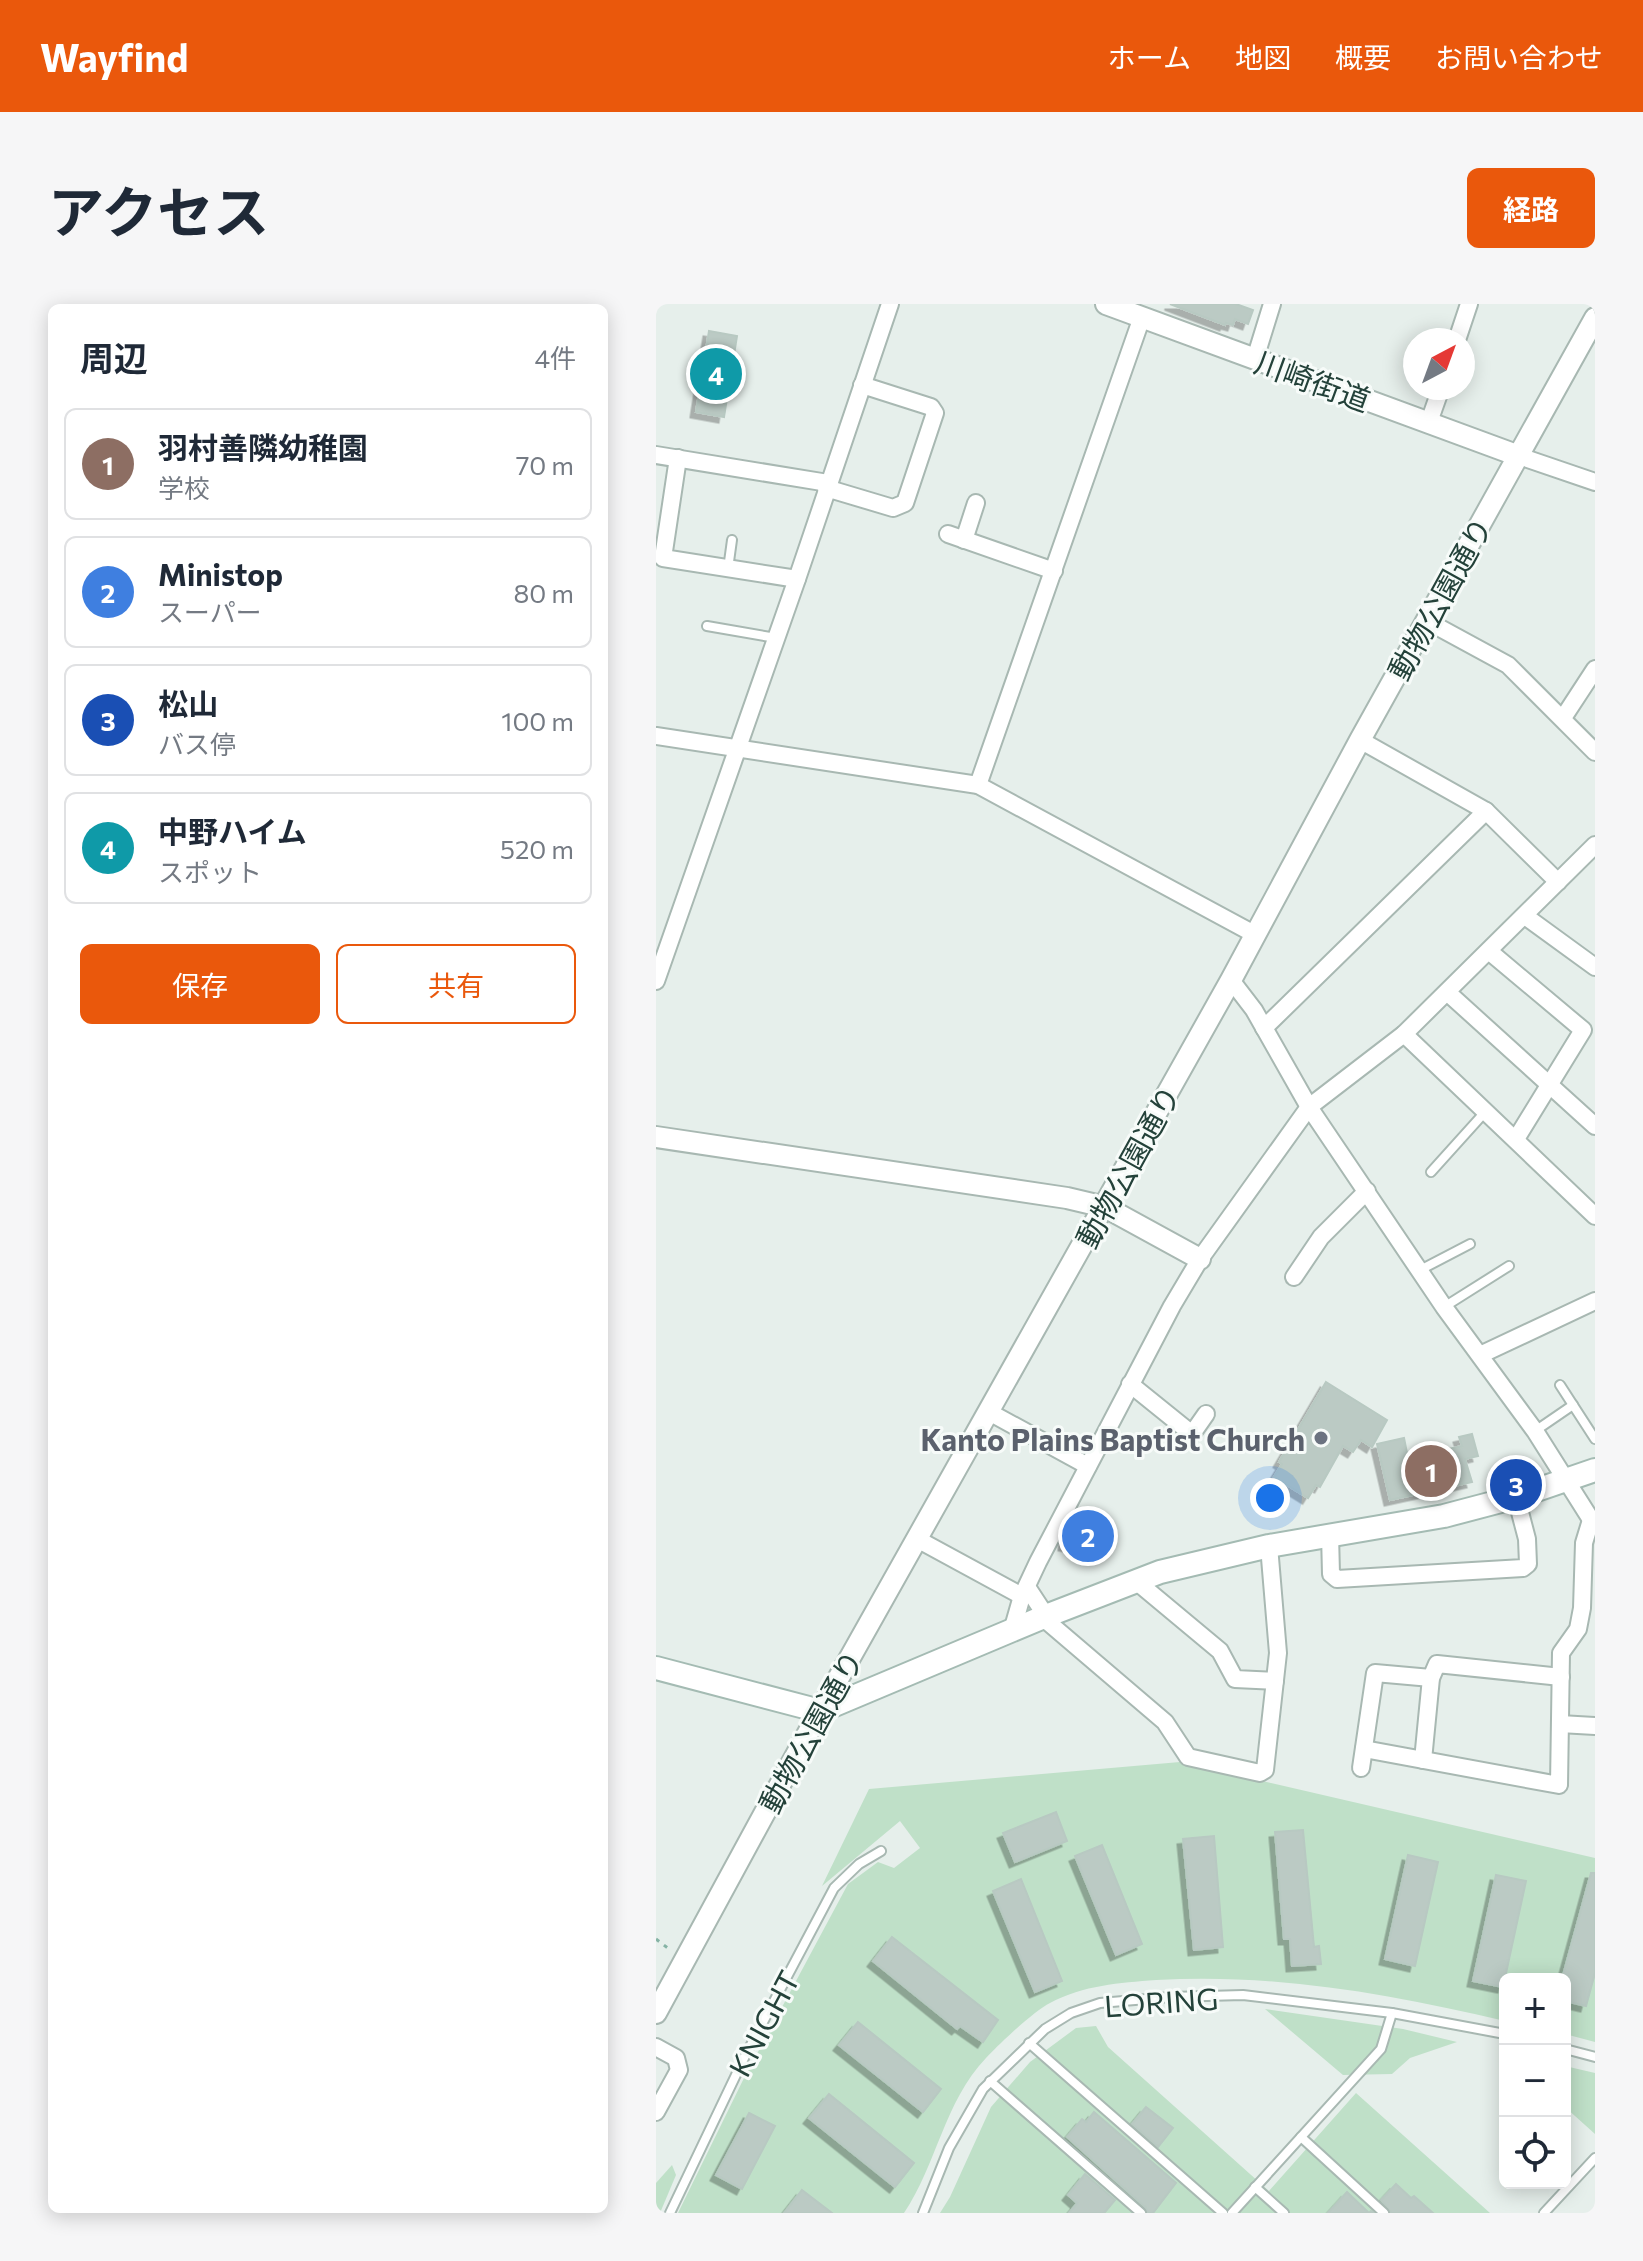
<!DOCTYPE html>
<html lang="ja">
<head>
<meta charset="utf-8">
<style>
	body { margin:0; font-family:Commissioner,"Noto Sans JP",sans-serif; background:#f6f6f7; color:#1f2937 }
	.controls { position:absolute; right:24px; bottom:24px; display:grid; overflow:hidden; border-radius:12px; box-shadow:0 4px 20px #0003 }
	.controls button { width:72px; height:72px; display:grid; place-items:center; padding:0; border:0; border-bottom:2px solid #e0e1e3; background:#fff; color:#1f2937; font:40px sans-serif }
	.compass { position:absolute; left:747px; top:24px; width:72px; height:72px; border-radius:50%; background:#fff; box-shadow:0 4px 20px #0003; rotate:41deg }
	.you { position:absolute; left:614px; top:1194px; width:28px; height:28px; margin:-20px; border:6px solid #fff; border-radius:50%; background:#1a73e8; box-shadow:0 0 0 12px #1a73e833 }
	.badge { display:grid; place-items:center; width:52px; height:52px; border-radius:50%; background:#ea580c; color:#fff; font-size:26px; font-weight:700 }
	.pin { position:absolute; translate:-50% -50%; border:4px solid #fff; box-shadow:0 2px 8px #0006 }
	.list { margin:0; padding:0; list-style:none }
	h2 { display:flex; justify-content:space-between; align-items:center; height:104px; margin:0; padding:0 32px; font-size:34px }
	h2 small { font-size:26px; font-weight:400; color:#747a83 }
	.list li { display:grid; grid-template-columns:52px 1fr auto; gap:24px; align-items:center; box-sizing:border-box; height:112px; margin:0 16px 16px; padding:0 16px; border:2px solid #e0e1e3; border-radius:12px }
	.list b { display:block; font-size:30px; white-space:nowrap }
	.list p { margin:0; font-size:26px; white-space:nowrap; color:#747a83 }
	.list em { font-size:26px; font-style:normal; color:#747a83 }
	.actions { display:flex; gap:16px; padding:24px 32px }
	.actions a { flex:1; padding:18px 0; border:2px solid #ea580c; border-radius:12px; text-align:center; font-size:28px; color:#ea580c }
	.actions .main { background:#ea580c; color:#fff }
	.icon { flex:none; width:44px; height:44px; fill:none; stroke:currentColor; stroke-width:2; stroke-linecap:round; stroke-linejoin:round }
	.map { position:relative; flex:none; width:939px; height:1909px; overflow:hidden; border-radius:12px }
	header { display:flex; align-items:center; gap:48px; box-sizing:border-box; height:112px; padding:0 40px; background:#ea580c; color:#fff }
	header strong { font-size:38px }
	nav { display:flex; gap:44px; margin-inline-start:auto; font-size:28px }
	.intro { display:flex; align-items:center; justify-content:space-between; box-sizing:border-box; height:192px; padding:0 48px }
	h1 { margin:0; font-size:56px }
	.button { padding:20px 36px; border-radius:12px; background:#ea580c; color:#fff; font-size:28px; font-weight:700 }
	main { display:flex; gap:48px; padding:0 48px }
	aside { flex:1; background:#fff; border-radius:12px; box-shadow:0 4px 20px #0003 }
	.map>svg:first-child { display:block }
</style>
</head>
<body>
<header>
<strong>Wayfind</strong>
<nav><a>ホーム</a><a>地図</a><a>概要</a><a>お問い合わせ</a></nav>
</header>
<div class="intro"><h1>アクセス</h1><a class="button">経路</a></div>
<main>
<aside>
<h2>周辺<small>4件</small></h2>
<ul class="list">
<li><span class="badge" style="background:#8d6e63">1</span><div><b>羽村善隣幼稚園</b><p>学校</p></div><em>70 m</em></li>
<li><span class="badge" style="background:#3f7fe0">2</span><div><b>Ministop</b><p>スーパー</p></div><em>80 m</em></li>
<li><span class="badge" style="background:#1a4fb4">3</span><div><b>松山</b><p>バス停</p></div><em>100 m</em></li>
<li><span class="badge" style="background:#0f9aa8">4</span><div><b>中野ハイム</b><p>スポット</p></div><em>520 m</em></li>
</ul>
<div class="actions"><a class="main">保存</a><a>共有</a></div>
</aside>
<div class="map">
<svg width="939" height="1909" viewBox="0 0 939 1909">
	<defs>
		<filter id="shadow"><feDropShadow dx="-5.5" dy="5.5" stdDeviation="0" flood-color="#0004"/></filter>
	</defs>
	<rect width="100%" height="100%" fill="#e6efeb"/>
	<!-- green -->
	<g fill="#bfe0c8">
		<path d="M524,1458L939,1554V1738L909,1730V1675H849V1717C734,1690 619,1669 500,1676C463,1679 428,1681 394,1699C378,1707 343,1740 330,1754C288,1798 281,1860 248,1909H22L88,1774L192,1580L222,1558L238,1564L264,1544L244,1517L166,1582L213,1485Z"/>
		<path d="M609,1705L747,1725L801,1738L754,1754L736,1770L687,1771Z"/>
		<path d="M440,1722L452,1743L613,1887L700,1789L834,1909H284L294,1893L335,1803L374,1758L420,1724Z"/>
		<path d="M909,1762L939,1769V1830L909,1803Z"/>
		<path d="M16,1861L20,1871L4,1909H0V1879Z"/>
	</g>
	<!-- building -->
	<g fill="#bbcac4" stroke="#b8c9c2" stroke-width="2" filter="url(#shadow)">
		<path d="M514,0H580L597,6L592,20L579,15L577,21L570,19L569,21Z"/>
		<path d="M53,27L81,32L68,113L40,108Z"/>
		<path d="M670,1078L731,1116L716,1143L705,1136L697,1148L687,1142L664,1183L660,1181L652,1194L618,1173L626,1160L623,1158Z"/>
		<path d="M816,1130L822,1152L809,1155L816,1178L734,1196L721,1140L748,1134L752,1154L806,1142L803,1133Z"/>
		<path d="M416,1217L455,1222L451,1249L408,1241L410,1228Z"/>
		<path d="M400,1508L411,1537L359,1558L347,1529Z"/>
		<path d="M647,1526L658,1643L663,1642L665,1660L636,1662L634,1635H628L619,1528Z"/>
		<path d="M558,1532L567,1643L538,1646L527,1535Z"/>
		<path d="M446,1541L486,1640L460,1651L419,1552Z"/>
		<path d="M752,1551L782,1558L759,1662L729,1655Z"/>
		<path d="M935,1569H939V1669L930,1702L909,1697V1675H906Z"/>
		<path d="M840,1571L870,1577L847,1683L817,1677Z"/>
		<path d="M365,1575L406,1677L379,1688L337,1587Z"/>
		<path d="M236,1633L342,1716L327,1738L304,1722L301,1725L217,1657Z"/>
		<path d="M202,1718L285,1785L267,1808L183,1741Z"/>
		<path d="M173,1790L258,1859L239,1883L153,1814Z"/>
		<path d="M490,1803L517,1824L502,1843L476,1820Z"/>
		<path d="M438,1808L520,1879L497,1909H492L490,1904L411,1833L426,1815L430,1818Z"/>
		<path d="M93,1809L119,1822L86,1885L60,1871Z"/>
		<path d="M429,1870L459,1896L448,1909H413L421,1899L412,1891Z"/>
		<path d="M740,1880L755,1894L758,1892L777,1909H735L725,1896Z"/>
		<path d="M146,1886L176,1909H128Z"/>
		<path d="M691,1888L713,1909L715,1907L718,1909H672Z"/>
	</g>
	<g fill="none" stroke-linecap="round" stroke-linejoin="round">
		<!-- service casing -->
		<g stroke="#a8b8b2" stroke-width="12">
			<g id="service">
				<path d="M72,265L76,236"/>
				<path d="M51,322L120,334"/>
				<path d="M775,868L830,807"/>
				<path d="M764,966L814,940"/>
				<path d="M788,1003L853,962"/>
				<path d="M904,1081L939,1135"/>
				<path d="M879,1127L917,1101"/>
				<path d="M373,1739L567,1909"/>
				<path d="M909,1745L939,1753"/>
				<path d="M334,1777L485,1909"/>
				<path d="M645,1833L728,1909"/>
				<path d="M599,1883L628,1909"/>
				<path d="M14,1909L89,1752L178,1584L203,1560L225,1547"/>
				<path d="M267,1909L293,1844L327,1785L389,1725L415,1709L444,1699L514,1693L587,1691L736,1709L849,1730"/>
				<path d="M576,1909L725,1745L736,1709"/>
				<path d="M888,1909L939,1854"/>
			</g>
		</g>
		<!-- minor casing -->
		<g stroke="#a8b8b2" stroke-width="20">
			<g id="minor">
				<path d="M801,36L813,0"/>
				<path d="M599,55L616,0"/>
				<path d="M773,118L785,84"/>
				<path d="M0,151L172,179"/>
				<path d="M863,152L939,178"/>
				<path d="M22,154L7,254L141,275"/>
				<path d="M170,184L237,204L249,199L279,109L275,103L206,81"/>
				<path d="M292,230L398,267"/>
				<path d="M308,236L320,199"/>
				<path d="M771,317L852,361L939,448"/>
				<path d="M907,414L939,365"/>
				<path d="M0,432L322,481L600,631"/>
				<path d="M704,436L830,507L902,578"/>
				<path d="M322,481L486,13"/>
				<path d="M869,612L939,663"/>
				<path d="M834,648L927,726L860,835"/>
				<path d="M575,676L598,706L653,803L788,1003L879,1127L939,1222"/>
				<path d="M0,677L141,275L234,0"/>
				<path d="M791,688L939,822"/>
				<path d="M608,724L830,507"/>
				<path d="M748,730L939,912"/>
				<path d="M638,973L665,933L711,887"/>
				<path d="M824,1051L939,997"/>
				<path d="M474,1080L536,1130L550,1110"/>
				<path d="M333,1108L432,1162"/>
				<path d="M674,1230L675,1270L681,1275L867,1264L872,1260L871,1235L860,1193"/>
				<path d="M261,1235L366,1292"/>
				<path d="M480,1277L564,1347L579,1375L619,1377"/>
				<path d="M371,1283L390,1312"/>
				<path d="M386,1313L509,1418L532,1453L604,1469L609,1466L622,1349L613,1242"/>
				<path d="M356,1327L366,1292L382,1258L516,1002L544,955L653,803L748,730L939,541"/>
				<path d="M904,1420L939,1422"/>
				<path d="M708,1445L903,1481L905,1349L922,1325L926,1304L928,1239L935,1216"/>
				<path d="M767,1456L775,1374L781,1360L905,1373"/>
				<path d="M705,1464L719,1369L775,1374"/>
				<path d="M0,1743L20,1754L23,1766L0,1808"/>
			</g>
		</g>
		<!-- tertiary casing -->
		<g stroke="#a8b8b2" stroke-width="24">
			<g id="tertiary">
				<path d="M450,0L863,152"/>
				<path d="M0,833L411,894L449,903L544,955"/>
				<path d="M0,1709L164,1407L575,676L704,436L939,14"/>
			</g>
		</g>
		<!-- secondary casing -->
		<g stroke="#a4bbb3" stroke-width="26">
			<path id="secondary" d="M0,1364L164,1407L390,1312L504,1268L613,1242L788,1212L860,1193L939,1166"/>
		</g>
		<!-- path -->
		<path stroke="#86b3a5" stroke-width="3" stroke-dasharray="4 6" stroke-linecap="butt" d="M0,1635L13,1645"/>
		<!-- service -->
		<use href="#service" stroke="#fff" stroke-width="8"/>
		<!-- minor -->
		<use href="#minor" stroke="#fff" stroke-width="16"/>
		<!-- tertiary -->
		<use href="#tertiary" stroke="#fff" stroke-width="20"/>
		<!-- secondary -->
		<use href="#secondary" stroke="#fff" stroke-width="22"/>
	</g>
	<!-- markers -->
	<circle fill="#6b7280" stroke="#f7fbf9" stroke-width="3" cx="665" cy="1134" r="8"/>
	<g text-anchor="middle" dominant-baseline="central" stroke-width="6" stroke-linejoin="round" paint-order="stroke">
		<!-- street labels -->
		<g font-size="30" fill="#24423a" stroke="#f7fbf9">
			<text transform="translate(657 76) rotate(20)">川崎街道</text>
			<text transform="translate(783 294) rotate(-61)">動物公園通り</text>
			<text transform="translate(471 862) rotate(-61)">動物公園通り</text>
			<text transform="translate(154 1427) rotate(-61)">動物公園通り</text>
			<text transform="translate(505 1697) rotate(-4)">LORING</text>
			<text transform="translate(107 1719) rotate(-62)">KNIGHT</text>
		</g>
		<!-- worship labels -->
		<g font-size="30" font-weight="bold" fill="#5b616d" stroke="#f7fbf9" text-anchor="end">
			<text x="649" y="1134">Kanto Plains Baptist Church</text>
		</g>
	</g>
</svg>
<div class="controls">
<button>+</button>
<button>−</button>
<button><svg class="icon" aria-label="locate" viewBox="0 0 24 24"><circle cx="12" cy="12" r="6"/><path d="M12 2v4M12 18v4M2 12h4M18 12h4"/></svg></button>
</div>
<svg class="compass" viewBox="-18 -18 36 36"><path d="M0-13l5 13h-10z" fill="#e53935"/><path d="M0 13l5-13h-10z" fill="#747a83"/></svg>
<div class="you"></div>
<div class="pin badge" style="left:775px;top:1167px;background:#8d6e63">1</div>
<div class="pin badge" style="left:432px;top:1232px;background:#3f7fe0">2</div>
<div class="pin badge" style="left:860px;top:1181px;background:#1a4fb4">3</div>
<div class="pin badge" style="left:60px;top:70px;background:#0f9aa8">4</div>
</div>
</main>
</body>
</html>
